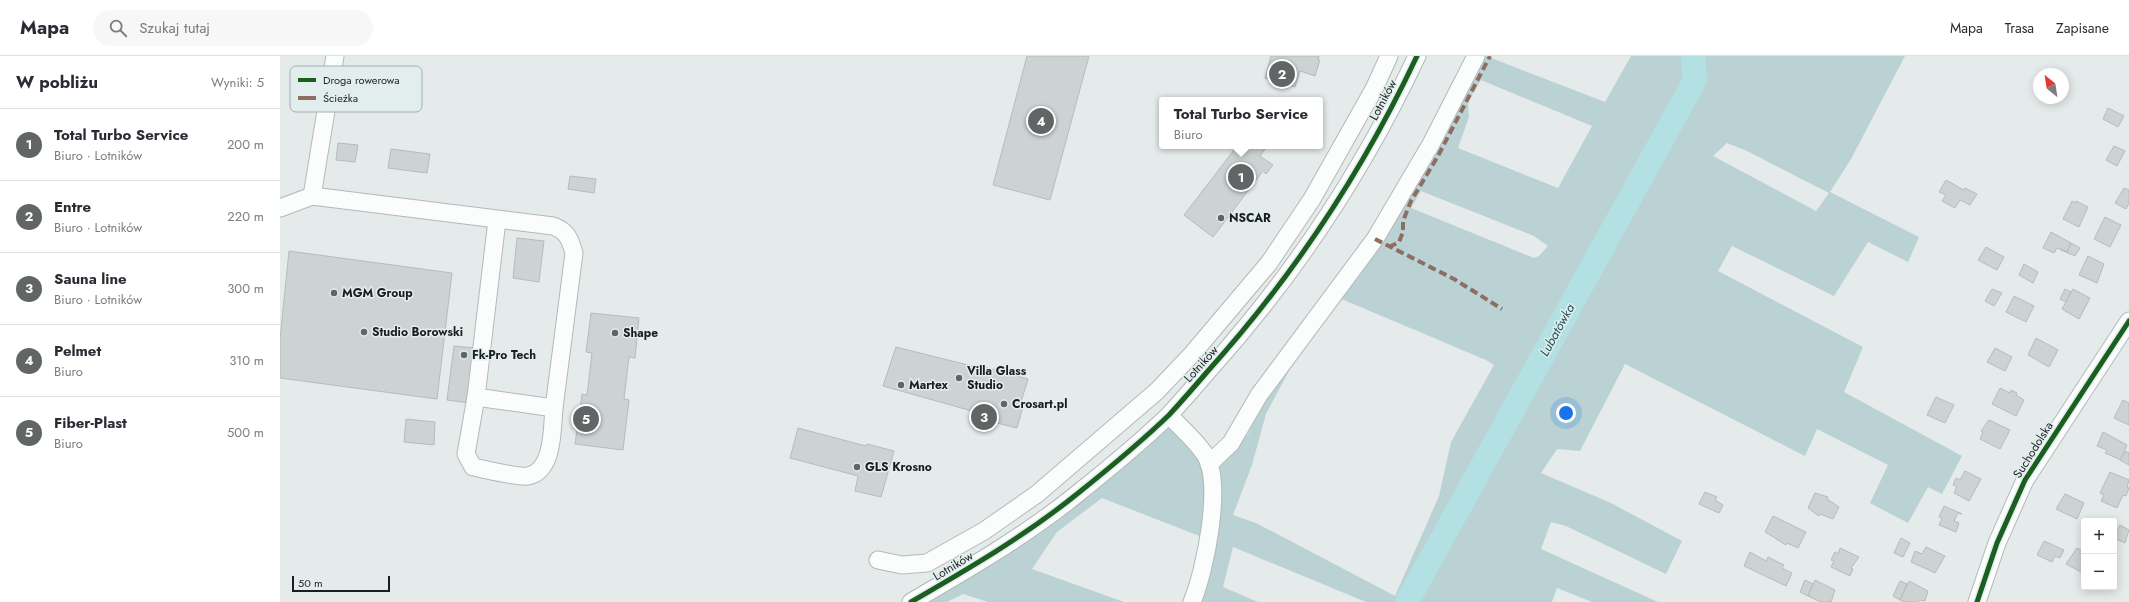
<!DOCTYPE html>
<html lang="pl">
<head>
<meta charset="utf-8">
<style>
	body { margin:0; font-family:Jost,sans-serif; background:#f7f7f7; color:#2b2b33 }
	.controls { position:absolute; right:12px; bottom:12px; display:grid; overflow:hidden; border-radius:4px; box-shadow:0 2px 10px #0003 }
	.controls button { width:36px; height:36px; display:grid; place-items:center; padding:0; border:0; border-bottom:1px solid #e1e1e2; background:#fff; color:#2b2b33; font:20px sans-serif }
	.compass { position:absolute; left:1753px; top:12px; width:36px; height:36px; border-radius:50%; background:#fff; box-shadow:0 2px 10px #0003; rotate:330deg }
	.scale { position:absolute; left:12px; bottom:10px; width:98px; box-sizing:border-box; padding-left:4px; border:2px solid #1a1e1e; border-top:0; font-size:11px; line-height:14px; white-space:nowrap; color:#1a1e1e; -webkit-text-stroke:3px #e2eded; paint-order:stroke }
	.you { position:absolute; left:1286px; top:357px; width:14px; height:14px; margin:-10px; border:3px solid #fff; border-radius:50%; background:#1a73e8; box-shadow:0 0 0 6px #1a73e833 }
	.badge { display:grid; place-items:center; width:26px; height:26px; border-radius:50%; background:#616565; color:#fff; font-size:13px; font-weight:700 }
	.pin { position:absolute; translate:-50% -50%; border:2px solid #fff; box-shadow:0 1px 4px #0006 }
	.popup { position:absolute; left:879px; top:41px; width:164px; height:52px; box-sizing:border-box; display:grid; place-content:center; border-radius:4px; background:#fff; filter:drop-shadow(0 1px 3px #0005); font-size:13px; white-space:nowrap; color:#7c7c81 }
	.popup b { font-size:15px; color:#2b2b33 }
	.popup::after { content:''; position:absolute; left:50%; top:100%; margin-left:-8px; border:8px solid transparent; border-top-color:#fff }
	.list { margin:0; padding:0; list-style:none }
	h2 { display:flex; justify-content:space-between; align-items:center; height:52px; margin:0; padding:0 16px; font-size:17px }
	h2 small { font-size:13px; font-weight:400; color:#7c7c81 }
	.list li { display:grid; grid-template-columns:26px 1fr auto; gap:12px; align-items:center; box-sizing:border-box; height:72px; padding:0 16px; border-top:1px solid #e1e1e2 }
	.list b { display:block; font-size:15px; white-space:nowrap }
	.list p { margin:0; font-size:13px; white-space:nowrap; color:#7c7c81 }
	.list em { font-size:13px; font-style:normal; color:#7c7c81 }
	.icon { flex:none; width:22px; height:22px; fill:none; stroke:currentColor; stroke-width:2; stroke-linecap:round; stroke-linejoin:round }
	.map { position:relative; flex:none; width:1849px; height:546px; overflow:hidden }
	header { display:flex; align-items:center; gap:24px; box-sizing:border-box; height:56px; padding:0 20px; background:#fff; border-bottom:1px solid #e1e1e2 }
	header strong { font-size:19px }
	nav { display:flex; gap:22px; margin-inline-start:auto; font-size:14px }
	.search { width:280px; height:36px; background:#f7f7f7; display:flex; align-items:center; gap:10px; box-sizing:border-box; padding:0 14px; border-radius:22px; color:#7c7c81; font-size:15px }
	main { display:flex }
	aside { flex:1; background:#fff }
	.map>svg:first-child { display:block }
</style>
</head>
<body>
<header>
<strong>Mapa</strong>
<div class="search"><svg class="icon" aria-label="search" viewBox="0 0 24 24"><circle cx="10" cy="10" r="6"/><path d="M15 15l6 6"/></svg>Szukaj tutaj</div>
<nav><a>Mapa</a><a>Trasa</a><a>Zapisane</a></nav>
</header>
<main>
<aside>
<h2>W pobliżu<small>Wyniki: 5</small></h2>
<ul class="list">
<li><span class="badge">1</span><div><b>Total Turbo Service</b><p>Biuro · Lotników</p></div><em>200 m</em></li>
<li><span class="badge">2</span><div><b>Entre</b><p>Biuro · Lotników</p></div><em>220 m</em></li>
<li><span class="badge">3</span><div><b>Sauna line</b><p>Biuro · Lotników</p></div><em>300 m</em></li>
<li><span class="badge">4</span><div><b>Pelmet</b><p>Biuro</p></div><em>310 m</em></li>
<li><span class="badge">5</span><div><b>Fiber-Plast</b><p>Biuro</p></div><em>500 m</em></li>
</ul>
</aside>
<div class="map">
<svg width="1849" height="546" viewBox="0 0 1849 546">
	<rect width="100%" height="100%" fill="#e5eaea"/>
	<!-- green -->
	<g fill="#bad2d4" fill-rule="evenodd">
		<path d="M1200,0H1206L1325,46L1351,0H1625L1571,103L1550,136L1639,181L1628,206L1588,186L1554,240L1452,190L1438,215L1583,291L1564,336L1682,400L1662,438L1648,431L1628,467L1590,447L1608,409L1537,373L1525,400L1345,308L1300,395L1277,393L1261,417L1331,447L1402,485L1386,518L1286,470L1271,466L1261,493L1378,546H1312L1277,532L1272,546H1086L953,491L943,531L978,546H917C928,503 945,457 939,412L968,378L991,331L1007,310L1010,313L986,358L972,409L953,459L976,467L1115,540L1159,440L1171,386L1214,309L1206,304L1059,242ZM1201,24L1312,70L1278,132L1178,92L1189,61L1188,46ZM1447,87L1467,95L1549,137L1536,155L1433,100ZM1141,135L1254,180L1268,190L1259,200L1254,202L1131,152Z"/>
		<path d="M887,372C907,381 923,403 927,426C928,433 927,441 927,448L923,446L922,481L822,442L777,476L752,513L844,546H708L683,538L667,546H647L696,517L812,438Z"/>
	</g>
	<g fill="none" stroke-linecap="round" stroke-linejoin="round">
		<!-- river -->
		<path stroke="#b3e0e3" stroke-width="24" d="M1127,546L1415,24L1413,0"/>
	</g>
	<!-- building -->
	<g fill="#cdd2d2" stroke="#b7bbbb">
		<path d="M747,0H809L770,144L713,129Z"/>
		<path d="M991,0H1039L1038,4H1040L1035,20L1020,15L1015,31L985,22Z"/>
		<path d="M1828,52L1844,60L1838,71L1823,63Z"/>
		<path d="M58,87L78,89L75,106L56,104Z"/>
		<path d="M951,90H983L986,92L980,100L993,109L986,118L983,115L933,181L904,159L954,94Z"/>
		<path d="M1834,90L1845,95L1837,110L1826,104Z"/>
		<path d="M111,93L150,98L147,117L108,112Z"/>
		<path d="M290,120L316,123L314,137L288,133Z"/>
		<path d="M1666,124L1684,134L1685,132L1697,138L1690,149L1680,144L1675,152L1662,145L1666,139L1659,136Z"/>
		<path d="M1844,132L1849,134V147L1846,153L1835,147Z"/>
		<path d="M1792,145L1795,147L1796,145L1808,151L1799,171L1783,163Z"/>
		<path d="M1825,161L1841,169L1830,191L1814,183Z"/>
		<path d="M1771,176L1791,187L1787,196L1777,192L1774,197L1763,192Z"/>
		<path d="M237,182L264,185L259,226L233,222Z"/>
		<path d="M1791,187L1800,192L1795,200L1781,194V193L1787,196Z"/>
		<path d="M1706,191L1724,201L1717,214L1698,204Z"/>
		<path d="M9,195L172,217L157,343L0,322V283Z"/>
		<path d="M1808,200L1824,208L1817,227L1799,219Z"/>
		<path d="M1744,208L1758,216L1753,227L1739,219Z"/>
		<path d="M1712,233L1722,237L1714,250L1705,245Z"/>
		<path d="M1785,233L1791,236L1786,246L1780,243Z"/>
		<path d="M1793,233L1810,242L1799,263L1782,253Z"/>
		<path d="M1734,240L1754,250L1746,266L1726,256Z"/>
		<path d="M311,257L359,262L355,302L349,301L344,343L349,344L343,394L295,388L302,338L307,339L312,297L306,296Z"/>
		<path d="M1756,282L1778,294L1769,311L1748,299Z"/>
		<path d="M174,290L196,292L189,347L167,344Z"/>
		<path d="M616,291L704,313L705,311L748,323L741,346L744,347L737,372L709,365L707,371L690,366L692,355L603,330Z"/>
		<path d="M1715,292L1732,301L1725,315L1707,306Z"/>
		<path d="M1720,332L1730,337L1731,334L1737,337L1736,339L1744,344L1736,360L1712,348Z"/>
		<path d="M1656,341L1674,349L1665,367L1647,359Z"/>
		<path d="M1843,344L1849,347V369L1834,362Z"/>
		<path d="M126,363L155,366L154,389L124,386Z"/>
		<path d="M1709,364L1730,374L1720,393L1700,383L1703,376L1701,375Z"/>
		<path d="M518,372L586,390L587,388L614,395L601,441L575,435L578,420L510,402Z"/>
		<path d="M1823,376L1847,389L1841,404L1825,397L1827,394L1817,390Z"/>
		<path d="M1845,395L1849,397V409L1840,404Z"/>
		<path d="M1685,415L1701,423L1689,445L1674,437L1677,430L1673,429L1676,422L1680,424Z"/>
		<path d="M1830,416L1849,424L1847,431L1849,432L1846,440L1843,439L1837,452L1821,445L1824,439L1820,437Z"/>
		<path d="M1425,436L1437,441L1435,444L1443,449L1439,457L1419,448Z"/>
		<path d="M1535,437L1548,441L1547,443L1559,451L1553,463L1540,458L1539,460L1528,452Z"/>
		<path d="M1785,438L1804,447L1797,463L1776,453Z"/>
		<path d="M1664,450L1682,458L1678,457L1674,465L1679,467L1676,476L1659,469L1662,462L1659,461Z"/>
		<path d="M1493,460L1526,476L1518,492L1507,487L1506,489L1485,476Z"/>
		<path d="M1840,469L1849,474L1845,487L1834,482V476L1836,477Z"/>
		<path d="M1621,482L1630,487L1623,501L1614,497Z"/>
		<path d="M1764,485L1784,494L1780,502L1775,500L1772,506L1757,499Z"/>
		<path d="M1646,491L1665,500L1655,517L1631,506L1635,495L1642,498Z"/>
		<path d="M1560,492L1579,501L1571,512L1573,513L1570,520L1551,511L1554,505L1551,504L1555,496L1558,498Z"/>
		<path d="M1797,492L1804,496V510L1801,516L1786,508Z"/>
		<path d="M1470,496L1486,505L1488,501L1504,509L1502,512L1512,517L1506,530L1464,510Z"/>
		<path d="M1525,524L1533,528L1528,540L1520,536Z"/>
		<path d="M1535,524L1555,534L1551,546H1541L1528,540Z"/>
		<path d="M1620,525L1627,528L1620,544L1613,540Z"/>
		<path d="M1629,525L1648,535L1645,545L1639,544L1638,546H1625L1620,544Z"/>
	</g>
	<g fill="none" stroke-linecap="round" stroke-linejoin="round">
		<!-- minor casing -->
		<g stroke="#b5b8b9" stroke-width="19">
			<g id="minor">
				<path d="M32,140L55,0"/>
				<path d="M0,152L32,140L273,170C287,175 290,183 294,197L274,352L196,341L217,164"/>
				<path d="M196,341L186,398L193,411C204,413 239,422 248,420C274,415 272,372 274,352"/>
				<path d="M889,359C900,371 914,383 924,397C944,425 925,515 912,546"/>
				<path d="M929,408L951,387L979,339L1095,183L1151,88L1196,0"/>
				<path d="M598,504L622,509L647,507L704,475L757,438L877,335L913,297L989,207L1032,143L1094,33L1109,0"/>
				<path d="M631,546C688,513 745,480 797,438C827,414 862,385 889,359C902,345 915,330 927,316C1013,221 1082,117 1137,0"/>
				<path d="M1697,546L1717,487L1745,424L1849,265"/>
			</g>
		</g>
		<!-- minor -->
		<use href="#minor" stroke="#fbfcfc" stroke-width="17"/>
		<!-- quiet -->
		<g stroke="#8d6e63" stroke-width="4" stroke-dasharray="8 4" stroke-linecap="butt">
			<path d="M1095,183L1174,223L1222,253"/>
			<path d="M1109,191L1119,186L1123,176V165L1131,145L1158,100L1210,0"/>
		</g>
		<!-- cycleway casing -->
		<g stroke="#e2eded" stroke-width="8">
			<g id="cycleway">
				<path d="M631,546C688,513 745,480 797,438C827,414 862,385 889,359C902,345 915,330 927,316C1013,221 1082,117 1137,0"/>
				<path d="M1697,546L1717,487L1745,424L1849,265"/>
			</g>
		</g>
		<!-- cycleway -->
		<use href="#cycleway" stroke="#1b5e20" stroke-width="5"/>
	</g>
	<!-- markers -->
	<g fill="#616565" stroke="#e2eded" stroke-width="1.5">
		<circle cx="941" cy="162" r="4"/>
		<circle cx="54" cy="237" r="4"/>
		<circle cx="84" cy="276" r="4"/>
		<circle cx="335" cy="277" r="4"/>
		<circle cx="184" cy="299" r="4"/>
		<circle cx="679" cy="322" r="4"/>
		<circle cx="621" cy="329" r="4"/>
		<circle cx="724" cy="348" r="4"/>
		<circle cx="577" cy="411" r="4"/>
	</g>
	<g text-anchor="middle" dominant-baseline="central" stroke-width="3" stroke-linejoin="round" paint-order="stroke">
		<!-- street labels -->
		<g font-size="12" fill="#1a1e1e" stroke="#e2eded">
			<text transform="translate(1103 44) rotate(-62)">Lotników</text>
			<text transform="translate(921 308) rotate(-48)">Lotników</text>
			<text transform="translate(1753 394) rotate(-58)">Suchodolska</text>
			<text transform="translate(673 510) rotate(-31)">Lotników</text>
		</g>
		<!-- poi labels -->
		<g font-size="12" font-weight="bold" fill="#1a1e1e" stroke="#e2eded" text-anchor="start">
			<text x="949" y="162">NSCAR</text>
			<text x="62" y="237">MGM Group</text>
			<text x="92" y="276">Studio Borowski</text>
			<text x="343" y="277">Shape</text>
			<text x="192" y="299">Fk-Pro Tech</text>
			<text x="687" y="315">Villa Glass<tspan x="687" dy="14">Studio</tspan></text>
			<text x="629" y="329">Martex</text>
			<text x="732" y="348">Crosart.pl</text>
			<text x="585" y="411">GLS Krosno</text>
		</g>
		<!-- water labels -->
		<g font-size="13" font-style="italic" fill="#215659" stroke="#e2eded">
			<text transform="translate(1277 274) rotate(-61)">Lubatówka</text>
		</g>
	</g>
	<!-- legend -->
	<rect x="10" y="10" width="132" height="46" rx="6" fill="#e2eded" stroke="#a6afaf" stroke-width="1"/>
	<rect x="18" y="22" width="18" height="4" fill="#1b5e20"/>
	<rect x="18" y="40" width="18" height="4" fill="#8d6e63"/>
	<g font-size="11" fill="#1a1e1e">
		<text x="43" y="28">Droga rowerowa</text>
		<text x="43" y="46">Ścieżka</text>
	</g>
</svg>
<div class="controls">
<button>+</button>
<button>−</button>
</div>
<svg class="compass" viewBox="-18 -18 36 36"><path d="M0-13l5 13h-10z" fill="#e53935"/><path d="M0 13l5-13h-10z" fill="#7c7c81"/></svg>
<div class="scale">50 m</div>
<div class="you"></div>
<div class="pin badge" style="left:961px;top:121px">1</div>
<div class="popup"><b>Total Turbo Service</b>Biuro</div>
<div class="pin badge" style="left:1002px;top:18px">2</div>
<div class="pin badge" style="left:704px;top:361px">3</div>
<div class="pin badge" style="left:761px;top:65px">4</div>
<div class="pin badge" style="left:306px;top:363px">5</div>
</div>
</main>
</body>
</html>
